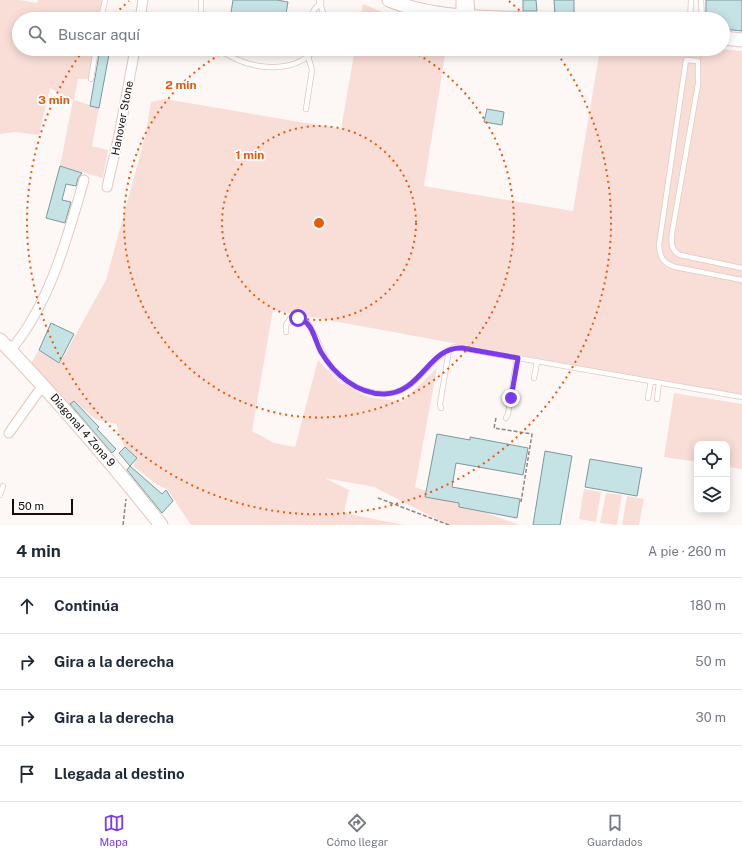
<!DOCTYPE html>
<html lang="es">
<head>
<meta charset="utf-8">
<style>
	body { margin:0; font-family:"Public Sans",sans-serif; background:#f6f6f7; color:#1f2937 }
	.controls { position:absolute; right:12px; bottom:12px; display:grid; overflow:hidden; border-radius:8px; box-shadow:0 2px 10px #0003 }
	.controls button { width:36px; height:36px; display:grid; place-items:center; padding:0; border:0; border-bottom:1px solid #e0e1e3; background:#fff; color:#1f2937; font:20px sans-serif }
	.scale { position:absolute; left:12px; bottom:10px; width:61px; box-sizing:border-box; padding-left:4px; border:2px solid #150d0b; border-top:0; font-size:11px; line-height:14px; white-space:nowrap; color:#150d0b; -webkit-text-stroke:3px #fff; paint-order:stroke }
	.stop { position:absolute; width:12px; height:12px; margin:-9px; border:3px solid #7c3aed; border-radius:50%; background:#fff }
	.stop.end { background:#7c3aed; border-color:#fff; box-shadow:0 1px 4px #0008 }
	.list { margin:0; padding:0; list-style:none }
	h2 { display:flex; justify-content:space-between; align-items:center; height:52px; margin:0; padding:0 16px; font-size:17px }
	h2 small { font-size:13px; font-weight:400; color:#747a83 }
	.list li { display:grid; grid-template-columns:26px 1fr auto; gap:12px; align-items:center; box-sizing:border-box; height:56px; padding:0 16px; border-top:1px solid #e0e1e3 }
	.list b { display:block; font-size:15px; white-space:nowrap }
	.list em { font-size:13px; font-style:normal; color:#747a83 }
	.icon { flex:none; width:22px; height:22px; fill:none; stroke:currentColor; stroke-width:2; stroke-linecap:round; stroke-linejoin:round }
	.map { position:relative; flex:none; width:742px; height:525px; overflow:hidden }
	.search { position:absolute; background:#fff; box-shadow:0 2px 10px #0003; left:12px; right:12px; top:12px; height:44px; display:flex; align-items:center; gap:10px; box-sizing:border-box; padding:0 14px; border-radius:22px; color:#747a83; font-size:15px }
	.sheet { height:276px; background:#fff }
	nav { display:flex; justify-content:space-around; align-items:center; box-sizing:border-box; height:56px; border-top:1px solid #e0e1e3; background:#fff; font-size:11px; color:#747a83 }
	nav a { display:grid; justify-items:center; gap:2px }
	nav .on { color:#7c3aed }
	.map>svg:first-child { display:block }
</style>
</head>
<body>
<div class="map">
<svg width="742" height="525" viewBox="0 0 742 525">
	<rect width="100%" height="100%" fill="#fdf8f6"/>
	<!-- green -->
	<g fill="#f8ded7">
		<path d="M0,0H19L37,3L38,0H105L101,19H19V49H96L91,79H78L74,100L99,108L92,146L108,150L103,178L60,166L73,100L50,88L39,135L15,132L0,134Z"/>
		<path d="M363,4L399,19H401H360Z"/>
		<path d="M355,49H446L424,186L573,211L600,49H723L742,51V396L273,310L252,431L274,443L295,447L318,360L339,382L368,397L402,402L437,368L415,487L520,525H448L374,487L325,478L349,490L344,513L404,525H191L167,489L159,486L133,466L137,458L123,444L116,424L95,419L74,401L67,408L30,365L39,350L60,363L106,280L145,137L151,102L165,99L341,129Z"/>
		<path d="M674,393L742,404V469L727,467V444H697V462L664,457Z"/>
		<path d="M584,489L601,492L596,522L579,519Z"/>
		<path d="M606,493L622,495L617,525L600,523Z"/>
		<path d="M627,496L644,499L639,525H622Z"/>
	</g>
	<!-- building -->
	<g fill="#c5e2e5" stroke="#7e999c">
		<path d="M233,0H277L288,2L285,19H230Z"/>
		<path d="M523,0H536L537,11H523Z"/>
		<path d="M554,0H574V14L555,15Z"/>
		<path d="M706,0H742V31L723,29V19H706Z"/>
		<path d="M100,49H110L99,108L90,106Z"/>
		<path d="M487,109L504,112L502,125L484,122Z"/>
		<path d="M60,166L82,173L78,178L76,186L66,184L62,200L71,202L65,223L46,218Z"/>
		<path d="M51,323L74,334L59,363L39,350Z"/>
		<path d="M74,401L99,427L97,429L116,449L112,453L70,404Z"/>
		<path d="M437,434L470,440V437L528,448L523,475L456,463L452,487L520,499L517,518L459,507V503L425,497Z"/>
		<path d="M125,447L137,458L130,466L119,453Z"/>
		<path d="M545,451L572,456L560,525H533Z"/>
		<path d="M590,459L642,468L637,496L585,487Z"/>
		<path d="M130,466L162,494L166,490L173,501L162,513L127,470Z"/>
	</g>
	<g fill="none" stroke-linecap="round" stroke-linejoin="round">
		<!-- lane casing -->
		<g stroke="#e2c8c1" stroke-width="6">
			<g id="lane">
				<path d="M319,0L325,19"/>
				<path d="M701,0L702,19"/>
				<path d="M101,19L105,0"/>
				<path d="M201,19V0"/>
				<path d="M311,19L314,10L321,2"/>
				<path d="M690,19L691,0"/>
				<path d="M219,49C246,69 291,77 316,49"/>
				<path d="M91,79L96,49"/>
				<path d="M306,109L312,70L308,56"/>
				<path d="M742,268L680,255C671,251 671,242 672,233L698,84V61L686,60L659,245C660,258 663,263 675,267L742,280"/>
				<path d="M286,332V325L290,319L298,318L307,322C316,333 321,354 332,368C348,389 385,403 408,386C425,374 435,355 455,347L742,397"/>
				<path d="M534,378L537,362"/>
				<path d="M648,398L651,381"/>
				<path d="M657,399L659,383"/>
				<path d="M441,408L440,404L449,350"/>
				<path d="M506,418L508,414L517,358"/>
				<path d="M0,495L3,486"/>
			</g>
		</g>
		<!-- street casing -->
		<g stroke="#e2c8c1" stroke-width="11">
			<g id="street">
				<path d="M461,0V15"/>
				<path d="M469,0L470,16"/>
				<path d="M140,19L143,0"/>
				<path d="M107,187L119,135L135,49"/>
				<path d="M10,351C50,304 67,238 84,180"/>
				<path d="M9,433L43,385"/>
			</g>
		</g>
		<!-- secondary casing -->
		<g stroke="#e2c8c1" stroke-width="15">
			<g id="secondary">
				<path d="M389,0C434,19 487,17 535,19"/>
				<path d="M723,38L742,40"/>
				<path d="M0,340C57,399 110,461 161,525"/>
			</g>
		</g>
		<!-- path -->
		<g stroke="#8c8684" stroke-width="1.5" stroke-dasharray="4 2" stroke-linecap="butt">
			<path d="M496,418L494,428L532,434L521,502"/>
			<path d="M378,498L449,525"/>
			<path d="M123,525L126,499"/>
		</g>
		<!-- lane -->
		<use href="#lane" stroke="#fff" stroke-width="4.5"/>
		<!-- street -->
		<use href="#street" stroke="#fff" stroke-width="9"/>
		<!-- secondary -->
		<use href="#secondary" stroke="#fff" stroke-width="13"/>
	</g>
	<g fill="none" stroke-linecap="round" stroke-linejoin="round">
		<!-- route -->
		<path stroke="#7c3aed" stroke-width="5" d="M298,318C313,322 314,339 321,352C334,374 357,394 384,394C421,394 429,346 462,348L518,358L511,398"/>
	</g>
	<!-- distance rings -->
	<g fill="none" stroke="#e8590c" stroke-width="2" stroke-dasharray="2 4">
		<circle cx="319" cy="223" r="97"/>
		<path d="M408 49A195 195 0 1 1 230 49"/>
		<path d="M111 18A292 292 0 0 1 129 1M509 1A292 292 0 0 1 527 18M554 49A292 292 0 1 1 84 49"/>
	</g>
	<g text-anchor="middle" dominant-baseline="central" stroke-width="3.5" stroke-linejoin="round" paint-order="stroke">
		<!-- street labels -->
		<g font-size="11" fill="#150d0b" stroke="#fff">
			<text transform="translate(122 118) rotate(-79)">Hanover Stone</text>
			<text transform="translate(83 430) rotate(49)">Diagonal 4 Zona 9</text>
		</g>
	</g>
	<circle cx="319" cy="223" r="6" fill="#e8590c" stroke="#fff" stroke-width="2"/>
	<g font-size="12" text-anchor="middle" font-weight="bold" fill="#e8590c" stroke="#fff" stroke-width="3.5" stroke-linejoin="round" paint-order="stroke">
		<text x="181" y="89">2 min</text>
		<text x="54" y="104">3 min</text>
		<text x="250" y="159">1 min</text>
	</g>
</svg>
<div class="controls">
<button><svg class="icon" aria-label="locate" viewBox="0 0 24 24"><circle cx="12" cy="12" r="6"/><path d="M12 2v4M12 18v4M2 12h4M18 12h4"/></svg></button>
<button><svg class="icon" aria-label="layers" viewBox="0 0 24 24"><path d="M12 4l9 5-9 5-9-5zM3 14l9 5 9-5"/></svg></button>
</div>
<div class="scale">50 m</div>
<div class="stop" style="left:298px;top:318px"></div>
<div class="stop end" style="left:511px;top:398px"></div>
<div class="search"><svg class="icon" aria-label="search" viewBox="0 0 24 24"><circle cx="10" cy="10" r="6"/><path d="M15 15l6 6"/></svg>Buscar aquí</div>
</div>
<section class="sheet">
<h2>4 min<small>A pie · 260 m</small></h2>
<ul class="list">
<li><svg class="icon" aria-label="ahead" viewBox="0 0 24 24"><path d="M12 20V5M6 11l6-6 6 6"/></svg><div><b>Continúa</b></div><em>180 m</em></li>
<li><svg class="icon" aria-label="right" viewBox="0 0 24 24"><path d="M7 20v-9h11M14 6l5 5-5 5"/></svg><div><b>Gira a la derecha</b></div><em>50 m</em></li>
<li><svg class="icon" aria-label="right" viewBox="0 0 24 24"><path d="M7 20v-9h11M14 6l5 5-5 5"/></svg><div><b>Gira a la derecha</b></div><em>30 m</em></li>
<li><svg class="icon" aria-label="arrive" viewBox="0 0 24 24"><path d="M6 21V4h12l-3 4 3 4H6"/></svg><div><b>Llegada al destino</b></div></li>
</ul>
</section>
<nav>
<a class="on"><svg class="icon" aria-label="map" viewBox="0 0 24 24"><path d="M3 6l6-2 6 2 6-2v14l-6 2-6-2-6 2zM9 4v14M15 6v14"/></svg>Mapa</a>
<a><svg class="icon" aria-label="directions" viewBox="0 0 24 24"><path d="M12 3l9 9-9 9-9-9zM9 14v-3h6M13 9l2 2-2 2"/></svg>Cómo llegar</a>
<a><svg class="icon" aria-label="saved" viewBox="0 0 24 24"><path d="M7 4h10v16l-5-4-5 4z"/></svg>Guardados</a>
</nav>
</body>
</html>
